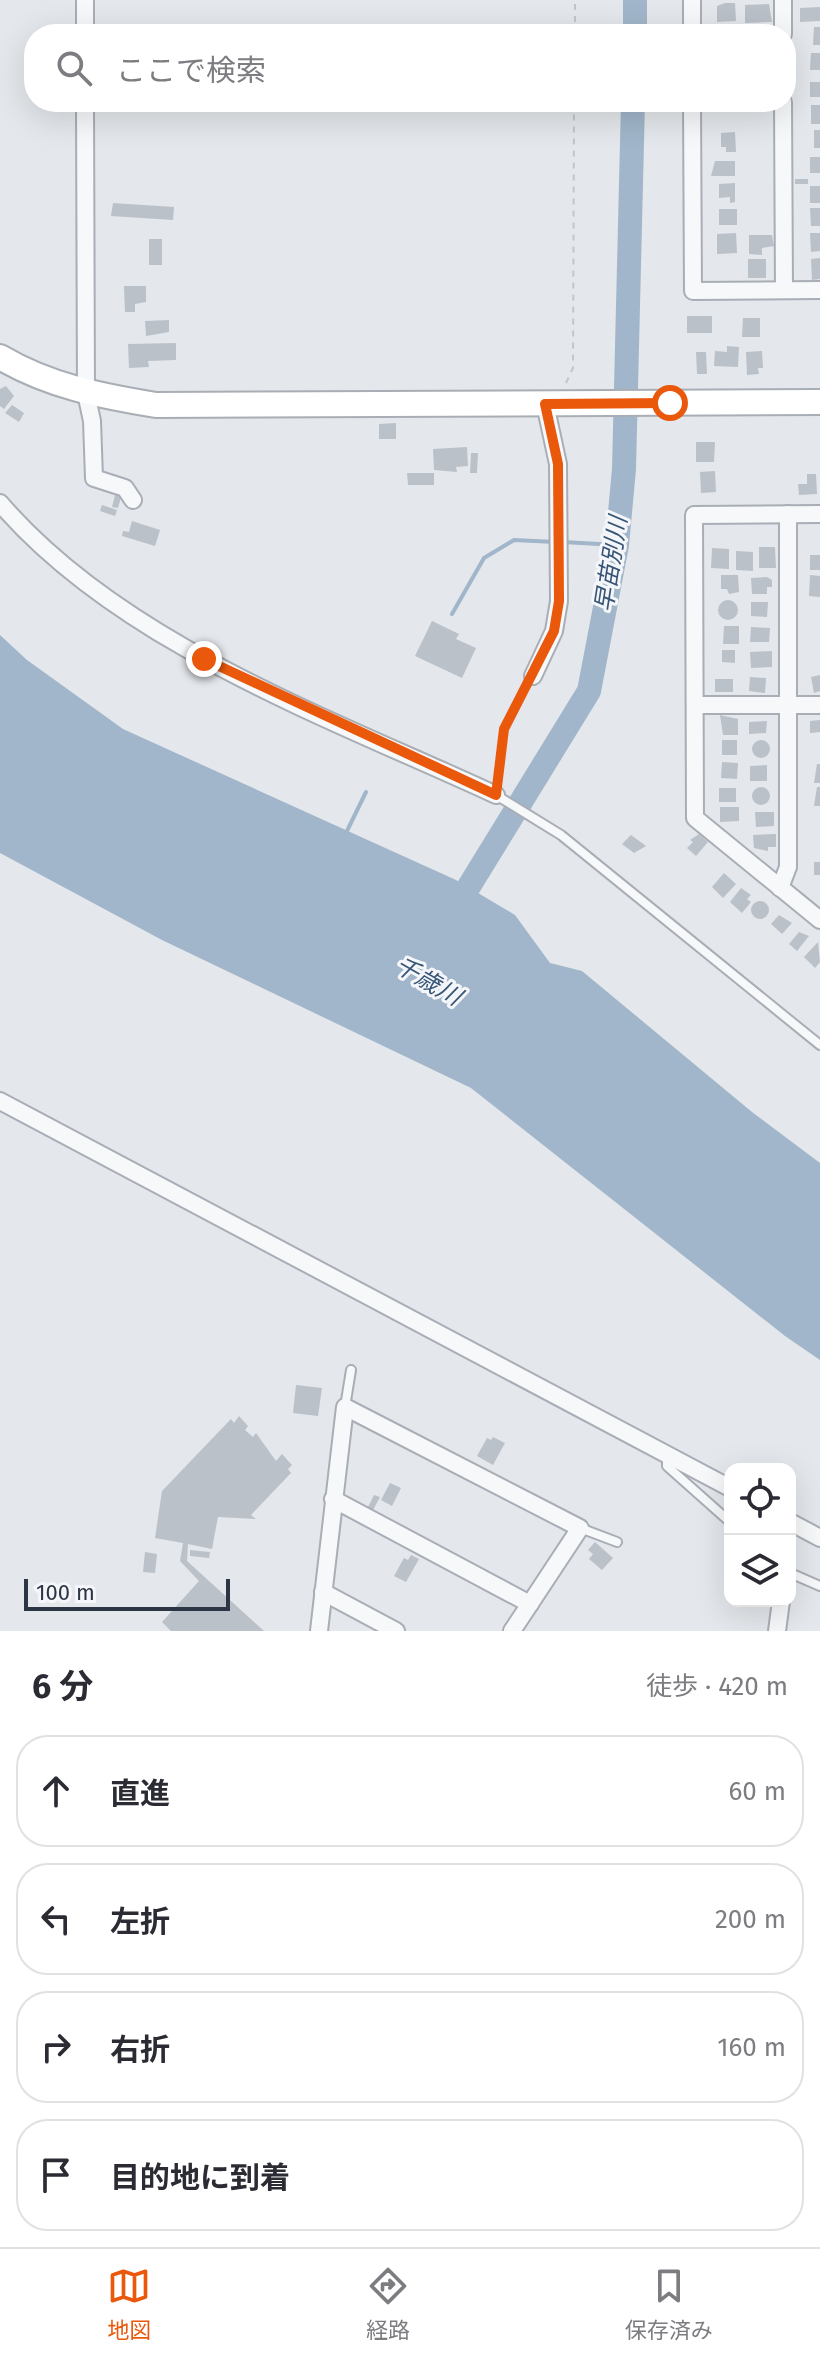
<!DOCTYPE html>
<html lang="ja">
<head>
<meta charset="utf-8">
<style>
	body { margin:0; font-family:"Fira Sans","Noto Sans JP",sans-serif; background:#f7f7f7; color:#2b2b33 }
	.controls { position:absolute; right:24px; bottom:24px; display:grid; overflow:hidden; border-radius:16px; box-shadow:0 8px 32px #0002 }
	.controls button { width:72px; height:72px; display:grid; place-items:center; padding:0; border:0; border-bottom:2px solid #e1e1e2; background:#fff; color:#2b2b33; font:40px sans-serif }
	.scale { position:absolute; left:24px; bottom:20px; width:206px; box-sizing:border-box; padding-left:8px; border:4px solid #2c3544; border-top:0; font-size:22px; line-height:28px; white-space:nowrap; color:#2c3544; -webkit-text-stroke:6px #f4f6f9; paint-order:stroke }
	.stop { position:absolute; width:24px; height:24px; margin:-18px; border:6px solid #ea580c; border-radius:50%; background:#fff }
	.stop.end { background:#ea580c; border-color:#fff; box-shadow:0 2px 8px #0008 }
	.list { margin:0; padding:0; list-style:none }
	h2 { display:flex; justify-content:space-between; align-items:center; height:104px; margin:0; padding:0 32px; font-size:34px }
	h2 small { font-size:26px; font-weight:400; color:#7c7c81 }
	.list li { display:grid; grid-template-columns:52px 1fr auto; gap:24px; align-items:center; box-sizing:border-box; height:112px; margin:0 16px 16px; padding:0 16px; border:2px solid #e1e1e2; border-radius:32px }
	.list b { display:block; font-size:30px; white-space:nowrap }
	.list em { font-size:26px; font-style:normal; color:#7c7c81 }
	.icon { flex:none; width:44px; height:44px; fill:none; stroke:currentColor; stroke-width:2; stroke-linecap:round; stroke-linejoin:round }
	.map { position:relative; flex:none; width:820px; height:1631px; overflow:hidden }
	.search { position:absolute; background:#fff; box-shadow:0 8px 32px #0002; left:24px; right:24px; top:24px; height:88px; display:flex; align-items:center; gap:20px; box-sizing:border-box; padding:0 28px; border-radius:32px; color:#7c7c81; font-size:30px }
	.sheet { height:616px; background:#fff }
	nav { display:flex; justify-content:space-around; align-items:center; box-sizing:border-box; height:112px; border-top:2px solid #e1e1e2; background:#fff; font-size:22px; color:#7c7c81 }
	nav a { display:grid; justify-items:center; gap:4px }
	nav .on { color:#ea580c }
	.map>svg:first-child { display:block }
</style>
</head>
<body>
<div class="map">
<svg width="820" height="1631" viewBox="0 0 820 1631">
	<rect width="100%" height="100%" fill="#e4e7eb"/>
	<!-- water -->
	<path fill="#a1b6ca" d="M0,635L27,660L123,729L456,880L515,915L550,963L582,971L752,1112L820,1163V1360L785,1336L471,1088L162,940L0,853Z"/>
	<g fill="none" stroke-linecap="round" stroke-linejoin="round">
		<!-- stream -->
		<g stroke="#a1b6ca" stroke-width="4">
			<path d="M563,542L617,545"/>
			<path d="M452,614L484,558L514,540L555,542"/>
			<path d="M346,833L366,792"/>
		</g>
		<!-- river -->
		<g stroke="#a1b6ca" stroke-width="24">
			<path d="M635,34V0"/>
			<path d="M452,914L589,691L617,545L624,469L633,102"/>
		</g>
	</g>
	<!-- building -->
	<g fill="#bbc1c9">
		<path d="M725,3H735L736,21L717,22V6Z"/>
		<path d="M769,4L772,22L745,23V5Z"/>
		<path d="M820,7V21L800,22V8Z"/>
		<path d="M814,27H820V45H813Z"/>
		<path d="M811,53H820V70H810Z"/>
		<rect x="810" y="82" width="10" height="15"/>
		<rect x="811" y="105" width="9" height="19"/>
		<rect x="814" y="130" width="6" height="18"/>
		<path d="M735,132L736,152H726V147H721V133Z"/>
		<rect x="810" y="157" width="10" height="16"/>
		<path d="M715,161H735V176H711Z"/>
		<rect x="795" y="179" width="13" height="5"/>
		<path d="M735,183V202L730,203V197L719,198V184Z"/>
		<rect x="810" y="186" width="10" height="17"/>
		<path d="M113,203L174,207L173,220L111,216Z"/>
		<path d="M810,208H820V226H811Z"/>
		<rect x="719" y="209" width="18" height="16"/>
		<path d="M736,233L737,253L717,254V234Z"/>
		<path d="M810,233H820V251L811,252Z"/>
		<path d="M749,235H772L774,246L762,248V255L749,254Z"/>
		<rect x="149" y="239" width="13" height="26"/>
		<path d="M820,258V279L812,280L811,259Z"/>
		<rect x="748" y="259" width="18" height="19"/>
		<path d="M124,286H146V302L135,304V312H125Z"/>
		<rect x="687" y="316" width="25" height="17"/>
		<path d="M743,318H760V337H742Z"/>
		<path d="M169,320V332L146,336L145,321Z"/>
		<path d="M176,343V360L148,361L149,367L129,368L128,344Z"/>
		<path d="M727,346L739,347L738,367L714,366L715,351L727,352Z"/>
		<path d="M762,351L763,368H758L759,374L747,375L746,352Z"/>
		<path d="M696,352H706L707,374H697Z"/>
		<path d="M6,386L14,396L4,409L0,406V389Z"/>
		<path d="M12,405L24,413L19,422L5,413Z"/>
		<path d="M396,423V439H379V424Z"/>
		<path d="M696,442H715L714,462H696Z"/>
		<path d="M467,447L468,466L456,467L457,472L434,470L433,449Z"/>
		<path d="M471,453H478L477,473H470Z"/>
		<path d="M715,471L716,492L701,493L700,472Z"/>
		<path d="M407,473H434V485H408Z"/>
		<path d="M807,474H816L817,494L799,495L798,484H807Z"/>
		<path d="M115,495L121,497L118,508L112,507Z"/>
		<path d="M102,505L117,510L115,516L100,511Z"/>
		<path d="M132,521L160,530L155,546L122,536L123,531L129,532Z"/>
		<path d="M759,547H775L776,568H759Z"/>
		<path d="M712,548L729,549V569L711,568Z"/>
		<path d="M736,551L753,552V571L736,570Z"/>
		<rect x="810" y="555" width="10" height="15"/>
		<path d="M721,575H738L739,592L729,594L727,589H721Z"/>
		<path d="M810,575L820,576V597L809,596Z"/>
		<path d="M767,577L772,580V587H767V594H752L751,578Z"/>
		<circle cx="728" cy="610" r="10"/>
		<path d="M751,602H768L767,617L751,616Z"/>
		<path d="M432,621L459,634L456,639L476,648L462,678L415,656Z"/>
		<path d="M724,626H739V644H723Z"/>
		<path d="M751,627L770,628L769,642H750Z"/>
		<path d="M722,650H735V663L722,662Z"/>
		<path d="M772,651V667L751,668L750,652Z"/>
		<path d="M820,675V691L814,693L811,677Z"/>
		<path d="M750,677L766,678L765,693L749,691Z"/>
		<rect x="715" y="679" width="18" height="13"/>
		<path d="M720,715L738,719V735H723Z"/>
		<path d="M820,720V732L810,733V721Z"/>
		<path d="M767,721L766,733L749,734V722Z"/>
		<circle cx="761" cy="749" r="9"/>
		<rect x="722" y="740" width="15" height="15"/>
		<path d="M722,762L738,763L737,779L721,778Z"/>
		<path d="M817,764H820V783H814Z"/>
		<path d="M767,765V781H750V766Z"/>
		<path d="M817,787H820V806H814Z"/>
		<circle cx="761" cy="796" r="9"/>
		<rect x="719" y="788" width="17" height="14"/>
		<path d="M720,807H739V821L720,822Z"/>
		<path d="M755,812H774V826L756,827Z"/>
		<path d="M699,834L708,842L696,856L687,848L693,842L690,840Z"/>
		<path d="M776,834V847H768V851L754,848L753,835Z"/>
		<path d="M631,835L646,846L634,853L622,844Z"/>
		<rect x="814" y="862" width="6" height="13"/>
		<path d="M724,873L736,884L723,898L712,887Z"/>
		<path d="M741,888L751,895L747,899L751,902L742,913L730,902Z"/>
		<circle cx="760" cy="910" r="9"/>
		<path d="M779,915L792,923L782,934L771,924Z"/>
		<path d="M799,932L809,936L797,951L789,944Z"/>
		<path d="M818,942L820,962L815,968L804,957Z"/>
		<path d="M296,1385L322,1388L318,1416L293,1413Z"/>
		<path d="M239,1416L248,1426L245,1430L253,1437L256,1433L276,1461L282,1454L292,1465L288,1469L291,1473L251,1515L256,1519L218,1517L212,1549L188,1544L187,1561L264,1631H171L162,1622L199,1581L180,1561L183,1543L155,1538L162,1491L231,1419L234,1423Z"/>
		<path d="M493,1437L505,1443L493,1465L477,1456L487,1438L491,1440Z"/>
		<path d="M390,1483L401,1488L392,1506L381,1500Z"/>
		<path d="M374,1495L380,1497L373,1510L368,1507Z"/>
		<path d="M595,1542L613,1558L602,1570L589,1559L593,1554L588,1550Z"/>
		<path d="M190,1550L210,1552L209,1558L190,1556Z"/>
		<path d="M145,1552L157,1554L155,1573L143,1572Z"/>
		<path d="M411,1555L419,1559L406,1582L394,1576L404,1558L408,1560Z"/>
	</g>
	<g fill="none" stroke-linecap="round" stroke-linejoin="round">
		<!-- lane casing -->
		<g stroke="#a9aeb6" stroke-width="12">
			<g id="lane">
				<path d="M496,795L561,835L820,1045"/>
				<path d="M345,1407L351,1370"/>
				<path d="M667,1455V1466L730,1522"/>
				<path d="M580,1528L617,1542"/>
				<path d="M790,1573L820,1586"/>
			</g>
		</g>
		<!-- street casing -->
		<g stroke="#a9aeb6" stroke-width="20">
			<g id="street">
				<path d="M85,0V34"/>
				<path d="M692,0V34"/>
				<path d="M783,0V34"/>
				<path d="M85,102L86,393L92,421L94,478L125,488L133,500"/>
				<path d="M692,102L693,291L820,290"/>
				<path d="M783,102L784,290"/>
				<path d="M0,503C121,644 330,718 496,795"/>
				<path d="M820,514L694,515L695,818L820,920"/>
				<path d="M533,676L554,631L559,601L558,464L545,404"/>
				<path d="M695,705H820"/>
				<path d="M780,888L788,867V514"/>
				<path d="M0,1101L730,1488"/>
				<path d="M333,1499L530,1604"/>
				<path d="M790,1522L820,1538"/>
				<path d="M323,1592L396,1631"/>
				<path d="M319,1631L345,1407L580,1528L512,1631"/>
				<path d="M777,1631L781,1601"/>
			</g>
		</g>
		<!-- secondary casing -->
		<g stroke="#a9aeb6" stroke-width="28">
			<path id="secondary" d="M0,357C49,386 101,396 156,405L820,402"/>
		</g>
		<!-- path -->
		<g stroke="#c2c5cb" stroke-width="2" stroke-dasharray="6 6" stroke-linecap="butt">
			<path d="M575,34V0"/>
			<path d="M566,383L573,368L574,102"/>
			<path d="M500,779L504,729L524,690"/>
		</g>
		<!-- lane -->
		<use href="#lane" stroke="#f7f8fa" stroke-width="8"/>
		<!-- street -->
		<use href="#street" stroke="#f7f8fa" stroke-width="16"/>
		<!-- secondary -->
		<use href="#secondary" stroke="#fff" stroke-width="24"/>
	</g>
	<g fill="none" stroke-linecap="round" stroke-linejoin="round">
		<!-- route -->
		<path stroke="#ea580c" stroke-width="10" d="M204,659L496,795L504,729L554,631L559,601L558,464L545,404L670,403"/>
	</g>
	<g text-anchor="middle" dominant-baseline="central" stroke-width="6" stroke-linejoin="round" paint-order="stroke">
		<!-- water labels -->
		<g font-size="24" font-style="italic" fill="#375576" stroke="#f4f6f9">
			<text transform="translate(611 564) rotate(-81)">早苗別川</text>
			<text transform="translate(428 981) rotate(30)">千歳川</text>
		</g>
	</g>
</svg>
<div class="controls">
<button><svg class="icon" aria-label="locate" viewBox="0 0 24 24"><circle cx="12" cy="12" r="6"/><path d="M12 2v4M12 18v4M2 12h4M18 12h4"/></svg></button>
<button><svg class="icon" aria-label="layers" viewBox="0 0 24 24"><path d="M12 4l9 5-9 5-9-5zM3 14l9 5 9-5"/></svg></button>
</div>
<div class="scale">100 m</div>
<div class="stop" style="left:670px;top:403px"></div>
<div class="stop end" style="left:204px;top:659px"></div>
<div class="search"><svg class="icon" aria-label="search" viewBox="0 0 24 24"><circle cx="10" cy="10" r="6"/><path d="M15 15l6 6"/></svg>ここで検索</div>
</div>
<section class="sheet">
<h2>6 分<small>徒歩 · 420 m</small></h2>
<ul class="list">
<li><svg class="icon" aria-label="ahead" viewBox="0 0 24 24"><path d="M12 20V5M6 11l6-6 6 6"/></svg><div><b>直進</b></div><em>60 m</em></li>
<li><svg class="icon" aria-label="left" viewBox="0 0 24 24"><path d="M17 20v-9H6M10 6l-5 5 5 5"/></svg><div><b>左折</b></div><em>200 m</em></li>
<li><svg class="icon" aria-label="right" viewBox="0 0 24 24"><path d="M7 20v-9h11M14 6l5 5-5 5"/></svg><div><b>右折</b></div><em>160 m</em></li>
<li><svg class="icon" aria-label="arrive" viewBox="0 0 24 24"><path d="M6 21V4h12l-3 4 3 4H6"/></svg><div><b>目的地に到着</b></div></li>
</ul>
</section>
<nav>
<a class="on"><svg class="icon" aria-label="map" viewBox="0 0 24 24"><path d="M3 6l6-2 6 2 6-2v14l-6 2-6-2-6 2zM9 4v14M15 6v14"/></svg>地図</a>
<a><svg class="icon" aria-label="directions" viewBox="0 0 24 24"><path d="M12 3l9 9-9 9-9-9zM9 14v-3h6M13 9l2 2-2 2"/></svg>経路</a>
<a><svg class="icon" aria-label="saved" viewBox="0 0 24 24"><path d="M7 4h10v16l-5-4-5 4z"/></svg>保存済み</a>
</nav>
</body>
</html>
